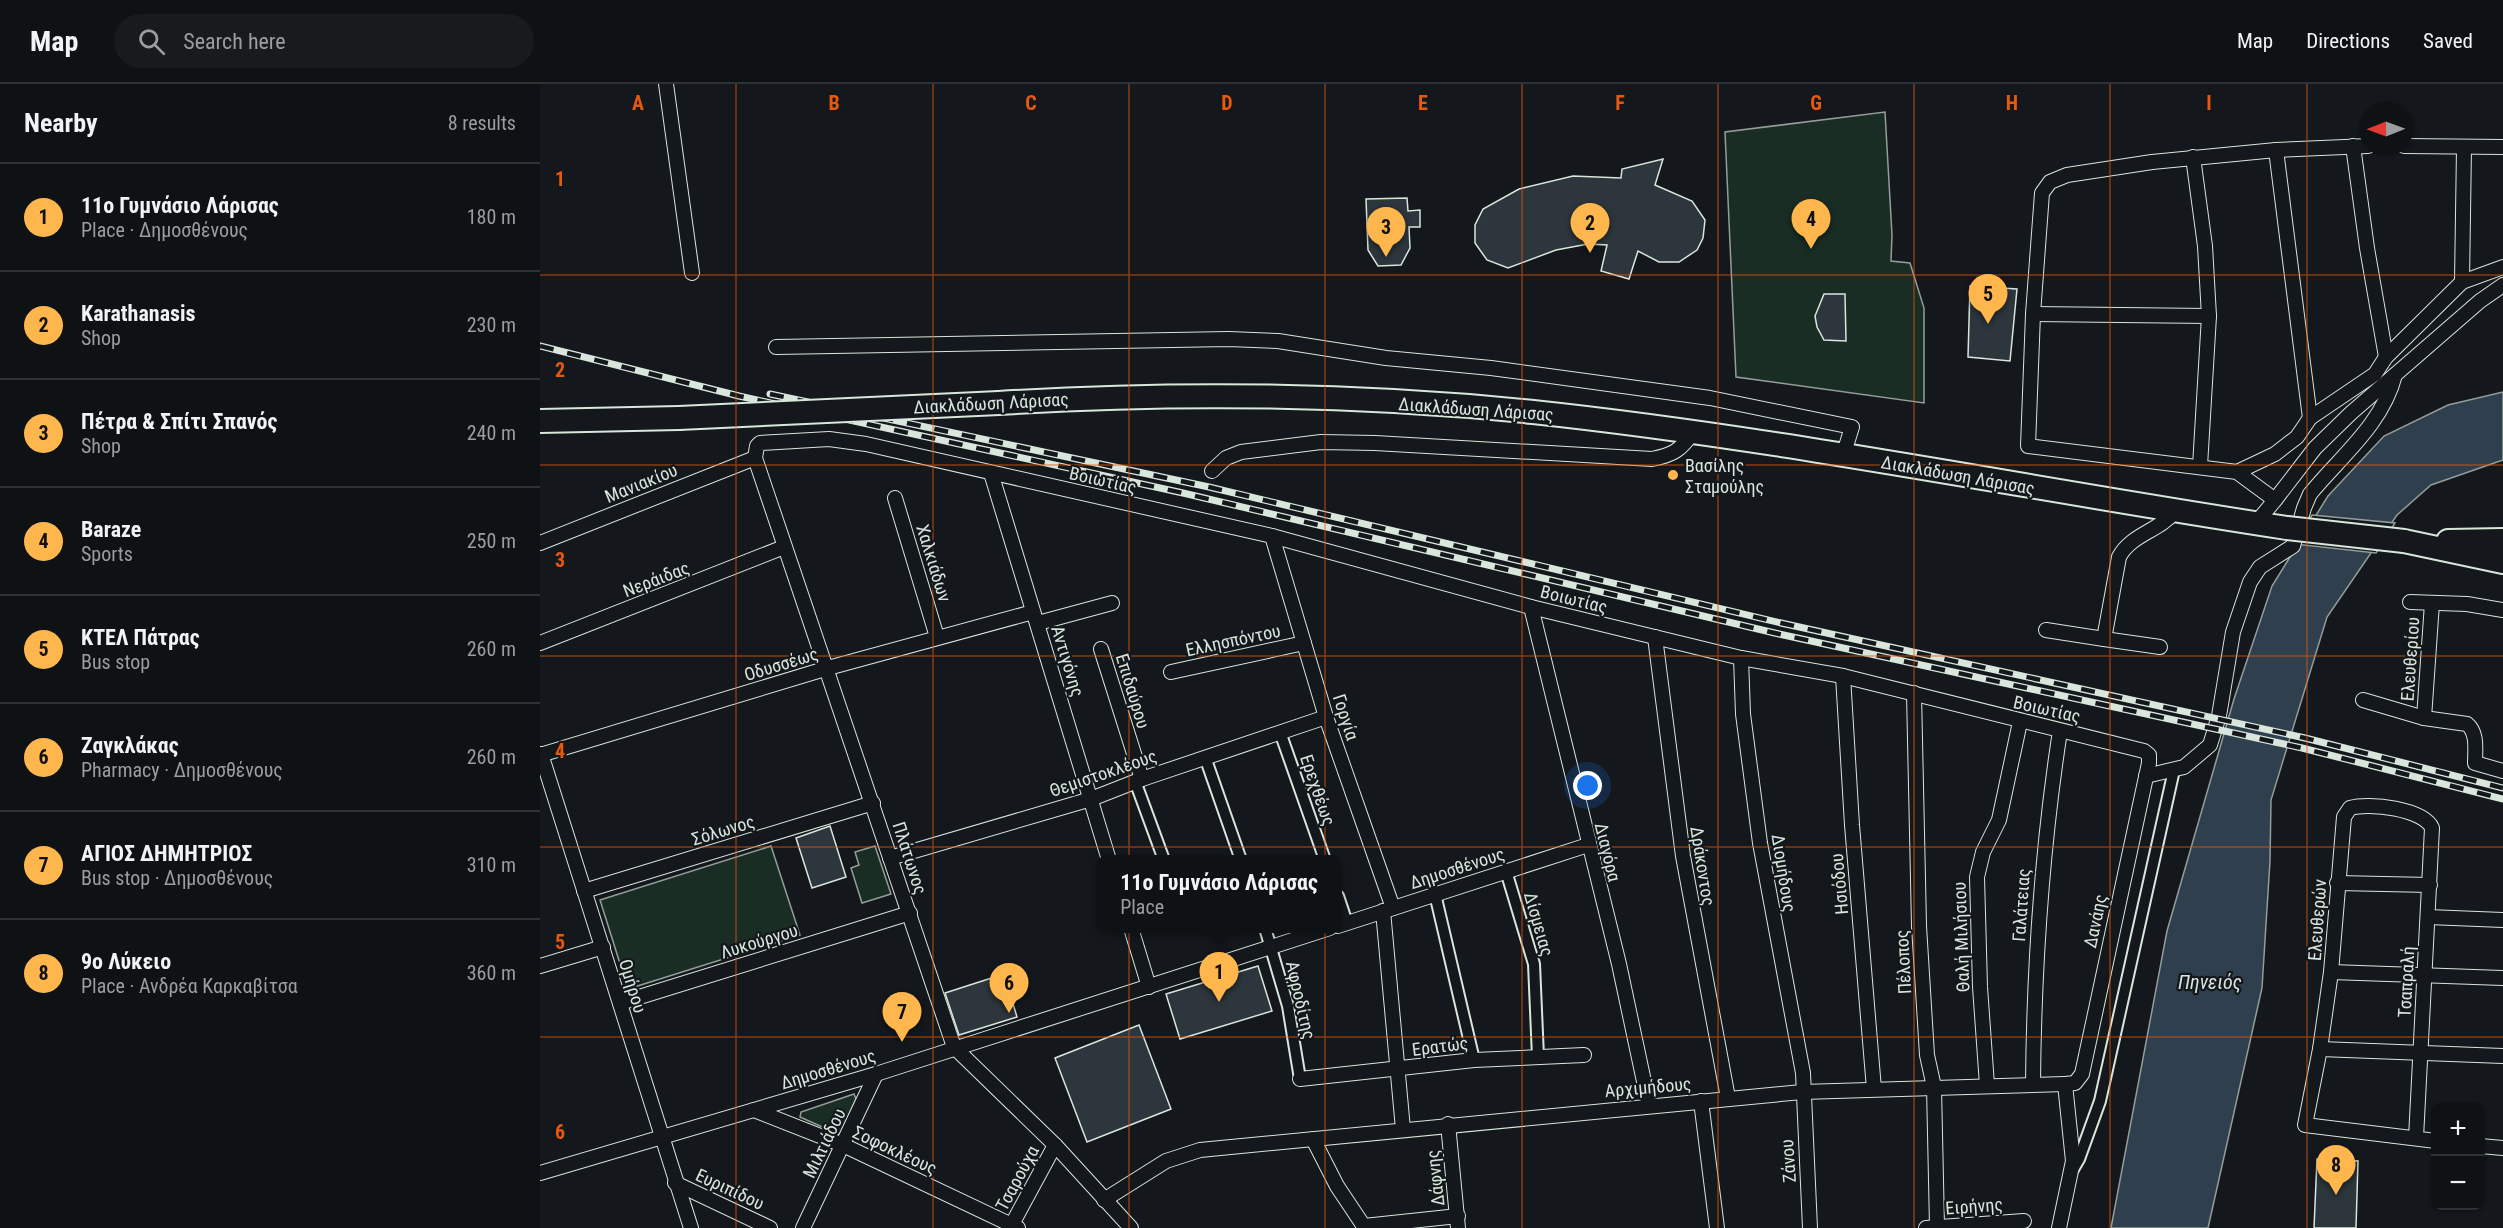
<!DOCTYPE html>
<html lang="en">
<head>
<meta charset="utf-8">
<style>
	body { margin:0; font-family:"Roboto Condensed",sans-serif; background:#181b1e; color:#f1f3f6 }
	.controls { position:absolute; right:18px; bottom:18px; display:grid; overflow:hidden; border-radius:12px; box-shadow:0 2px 4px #0004 }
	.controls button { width:54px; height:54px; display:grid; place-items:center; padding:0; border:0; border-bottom:2px solid #2f3234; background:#0f1215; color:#f1f3f6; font:30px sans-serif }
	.compass { position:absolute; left:1819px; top:18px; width:54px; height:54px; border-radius:50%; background:#0f1215; box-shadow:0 2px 4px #0004; rotate:269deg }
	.you { position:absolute; left:1048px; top:702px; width:21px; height:21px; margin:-15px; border:4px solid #fff; border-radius:50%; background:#1a73e8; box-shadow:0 0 0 9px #1a73e833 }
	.badge { display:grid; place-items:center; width:39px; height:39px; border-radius:50%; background:#ffb74d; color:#111; font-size:20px; font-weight:700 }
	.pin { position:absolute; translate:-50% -50px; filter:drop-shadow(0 2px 3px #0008) }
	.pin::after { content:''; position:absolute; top:32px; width:21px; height:18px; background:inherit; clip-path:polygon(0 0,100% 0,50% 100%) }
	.popup { position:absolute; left:556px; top:771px; width:246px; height:78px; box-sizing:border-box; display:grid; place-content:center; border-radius:12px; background:#0f1215; filter:drop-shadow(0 2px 4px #0005); font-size:20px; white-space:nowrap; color:#9b9ea0 }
	.popup b { font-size:22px; color:#f1f3f6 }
	.popup::after { content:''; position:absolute; left:50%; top:100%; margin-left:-12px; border:12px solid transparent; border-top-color:#0f1215 }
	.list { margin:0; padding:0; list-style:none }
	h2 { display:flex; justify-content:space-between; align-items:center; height:78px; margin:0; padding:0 24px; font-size:26px }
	h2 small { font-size:20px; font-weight:400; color:#9b9ea0 }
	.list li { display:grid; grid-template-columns:39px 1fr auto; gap:18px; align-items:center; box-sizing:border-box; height:108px; padding:0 24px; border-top:2px solid #2f3234 }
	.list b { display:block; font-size:22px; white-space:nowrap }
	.list p { margin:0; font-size:20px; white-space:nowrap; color:#9b9ea0 }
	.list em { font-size:20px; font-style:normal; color:#9b9ea0 }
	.icon { flex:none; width:33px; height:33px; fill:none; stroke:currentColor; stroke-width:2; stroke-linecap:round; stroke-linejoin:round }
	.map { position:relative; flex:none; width:1963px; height:1144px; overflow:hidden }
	header { display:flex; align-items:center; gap:36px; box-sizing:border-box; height:84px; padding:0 30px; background:#0f1215; border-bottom:2px solid #2f3234 }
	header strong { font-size:28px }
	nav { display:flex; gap:33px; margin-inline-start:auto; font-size:21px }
	.search { width:420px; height:54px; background:#181b1e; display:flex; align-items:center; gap:15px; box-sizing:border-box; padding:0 21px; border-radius:33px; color:#9b9ea0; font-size:22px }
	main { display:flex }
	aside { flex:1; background:#0f1215 }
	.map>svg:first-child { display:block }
</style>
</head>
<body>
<header>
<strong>Map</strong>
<div class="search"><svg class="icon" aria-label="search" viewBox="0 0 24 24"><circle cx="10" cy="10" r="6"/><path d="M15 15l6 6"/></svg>Search here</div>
<nav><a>Map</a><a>Directions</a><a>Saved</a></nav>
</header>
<main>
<aside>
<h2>Nearby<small>8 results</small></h2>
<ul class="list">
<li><span class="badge">1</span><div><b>11ο Γυμνάσιο Λάρισας</b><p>Place · Δημοσθένους</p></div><em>180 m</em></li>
<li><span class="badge">2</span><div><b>Karathanasis</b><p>Shop</p></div><em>230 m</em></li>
<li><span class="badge">3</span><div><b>Πέτρα &amp; Σπίτι Σπανός</b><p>Shop</p></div><em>240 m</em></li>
<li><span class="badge">4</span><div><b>Baraze</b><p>Sports</p></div><em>250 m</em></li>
<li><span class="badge">5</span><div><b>ΚΤΕΛ Πάτρας</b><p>Bus stop</p></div><em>260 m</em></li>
<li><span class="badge">6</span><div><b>Ζαγκλάκας</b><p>Pharmacy · Δημοσθένους</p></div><em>260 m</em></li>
<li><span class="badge">7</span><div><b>ΑΓΙΟΣ ΔΗΜΗΤΡΙΟΣ</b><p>Bus stop · Δημοσθένους</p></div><em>310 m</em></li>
<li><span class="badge">8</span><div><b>9ο Λύκειο</b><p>Place · Ανδρέα Καρκαβίτσα</p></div><em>360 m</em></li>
</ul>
</aside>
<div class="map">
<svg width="1963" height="1144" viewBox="0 0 1963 1144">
	<rect width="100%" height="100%" fill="#14181c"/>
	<!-- green -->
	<g fill="#1a2d24" stroke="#939e99" stroke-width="1.5">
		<path d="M1345,28L1352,151L1351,177L1370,179L1384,224V319L1196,293L1185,48Z"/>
		<path d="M231,762L260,851L88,905L60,816Z"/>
		<path d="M335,762L351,810L322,819L311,784L319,781L315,768Z"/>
		<path d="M314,1010L316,1015L300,1051L260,1033L261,1028Z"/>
	</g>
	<!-- water -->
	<path fill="#2f3f4d" stroke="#939e99" stroke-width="1.5" d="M1963,308V376L1891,401L1857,431L1787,533L1731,716L1730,777L1722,904L1668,1144H1571L1627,847L1694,615L1732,502L1788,412L1844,352L1908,321Z"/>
	<!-- pier -->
	<path fill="#14181c" stroke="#939e99" stroke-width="1.5" d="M1772,431L1855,439L1836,469L1754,460Z"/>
	<!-- building -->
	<g fill="#2c363c" stroke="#d8e6dc" stroke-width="1.5">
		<path d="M1123,75L1115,101L1152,117L1165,136L1163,154L1157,166L1139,178H1119L1098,167L1089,195L1061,187L1067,161L1048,160L1016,166L968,184L947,176L935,159V141L943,125L979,105L1033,92L1081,94L1082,85Z"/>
		<path d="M867,114L868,127L880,126V143H869L870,164L861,181L838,182L828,166L826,115Z"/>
		<path d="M1430,202L1477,205L1470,277L1428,273Z"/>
		<path d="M1284,210H1305L1306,257L1284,256L1277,243L1275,232Z"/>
		<path d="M290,742L306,793L272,804L256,754Z"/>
		<path d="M718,882L732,927L640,955L626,910Z"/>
		<path d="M464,890L477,933L419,951L405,909Z"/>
		<path d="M599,941L631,1025L547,1058L515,974Z"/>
		<path d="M1777,1075L1818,1077L1816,1144H1774Z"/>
	</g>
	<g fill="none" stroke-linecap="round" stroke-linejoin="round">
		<!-- pedestrian casing -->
		<g stroke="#d8e6dc" stroke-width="14">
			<g id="pedestrian">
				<path d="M740,648L785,776"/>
				<path d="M665,673L701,776"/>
				<path d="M595,697L624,776"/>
				<path d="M966,787L994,880L998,973"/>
				<path d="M895,810L934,976"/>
				<path d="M798,812L807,839"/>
				<path d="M725,844L748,922L760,995"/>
				<path d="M1532,1087L1539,1075L1560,1017L1634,686"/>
			</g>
		</g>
		<!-- minor casing -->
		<g stroke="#d8e6dc" stroke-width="16">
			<g id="minor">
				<path d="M126,0L152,189"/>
				<path d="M1813,62L1827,164L1846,273"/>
				<path d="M1864,62L1963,63"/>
				<path d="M1736,66L1770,334"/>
				<path d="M1653,73L1665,162L1669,232L1660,382"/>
				<path d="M1922,198L1924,63"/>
				<path d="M1493,230L1669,232"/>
				<path d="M236,263L689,255L738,257L846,274L951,284L1170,314L1312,343L1303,372"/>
				<path d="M672,387L686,374L701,368L781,358L835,359L1112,375C1133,371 1141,366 1153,348"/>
				<path d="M1697,388L1735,370L1757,353L1770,334L1835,290L1846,273L1922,198L1963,183"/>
				<path d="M451,389L569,776"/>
				<path d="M355,414L397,553"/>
				<path d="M1735,416L1775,364L1811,329L1940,217L1963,201"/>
				<path d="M1716,439L1735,416L1697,388L1488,362L1493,230L1502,109L1510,98L1527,91L1612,78L1736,66L1828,62"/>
				<path d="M732,452L786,633L853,824"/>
				<path d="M0,459L215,374"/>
				<path d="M1870,518L1927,520L1963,526"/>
				<path d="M991,523L1079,880L1109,1021"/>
				<path d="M498,539L572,519"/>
				<path d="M1506,546L1564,555L1579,473C1591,450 1620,447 1635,427"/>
				<path d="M1115,553L1143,772L1188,1014"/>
				<path d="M1564,555L1620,563"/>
				<path d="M0,559L244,463"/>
				<path d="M561,565L602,695"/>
				<path d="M1201,574L1203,630L1220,759L1263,989L1270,1144"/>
				<path d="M631,588L764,559"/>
				<path d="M1303,592L1312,741L1334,1005"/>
				<path d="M1374,609L1379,842L1387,971L1394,1003L1397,1143"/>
				<path d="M1823,616L1884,634L1927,640C1938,649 1935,666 1935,679L1963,687"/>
				<path d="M1884,634L1892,519"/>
				<path d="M1,670L151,1144"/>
				<path d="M0,671L288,584L493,528"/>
				<path d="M1606,692L1644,683L1670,661L1679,632L1693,548L1710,498L1720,483L1753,462L1764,424L1770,410C1801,372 1842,341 1855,291"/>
				<path d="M350,774L551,715L602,695L786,633"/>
				<path d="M1797,799L1890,801"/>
				<path d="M44,807L333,719"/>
				<path d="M843,827L863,1045"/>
				<path d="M1888,833L1963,836"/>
				<path d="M798,842L1048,761"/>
				<path d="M591,844L609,903"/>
				<path d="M0,882L63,863"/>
				<path d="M1791,888L1963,894"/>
				<path d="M80,919L370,829"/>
				<path d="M1780,965L1963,972"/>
				<path d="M760,995L934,976L1044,971"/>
				<path d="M1493,1000C1494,881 1502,764 1520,647"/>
				<path d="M1447,1001L1440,903L1437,793L1443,768L1459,736L1480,638"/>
				<path d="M1161,1017L1177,1144"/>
				<path d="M214,1026L303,1061L478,1144"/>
				<path d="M908,1040L918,1144"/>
				<path d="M1876,1054L1892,744C1884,725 1829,718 1810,724L1804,733L1791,888L1780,965L1765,1041L1896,1057"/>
				<path d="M773,1055L797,1102L825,1144"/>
				<path d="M1940,1062L1963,1064"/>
				<path d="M0,1089L336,990L790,844"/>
				<path d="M135,1099L230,1144"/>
				<path d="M564,1116L626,1077L660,1066L1262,1008L1525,1000L1533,1077L1519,1144"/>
				<path d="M824,1142L918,1132"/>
				<path d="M263,1144L336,990"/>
				<path d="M470,1144L515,1061"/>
				<path d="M591,1144L515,1061L414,963L215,374L217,362L220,359L289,355L326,360L732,452L991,523L1201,574L1303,592L1604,667L1609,671V679L1542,990L1535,999L1525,1000"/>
				<path d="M1386,1144L1484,1137"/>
			</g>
		</g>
		<!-- primary casing -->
		<g stroke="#d8e6dc" stroke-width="26">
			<g id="primary">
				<path d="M459,319C635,308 817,310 993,328C1246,355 1495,406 1747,444"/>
				<path d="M0,337L139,334"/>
				<path d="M1864,457L1963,478"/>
				<path d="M1908,457L1963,456"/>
			</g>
		</g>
		<!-- pedestrian -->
		<use href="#pedestrian" stroke="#14181c" stroke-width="10"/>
		<!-- minor -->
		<use href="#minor" stroke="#14181c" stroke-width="14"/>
		<!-- primary -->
		<use href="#primary" stroke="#14181c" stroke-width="22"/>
		<!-- rail casing -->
		<g stroke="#d8e6dc" stroke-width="7">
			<g id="rail">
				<path d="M0,262L199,312L643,409L1239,550L1762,664L1963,715"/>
				<path d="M230,310L669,403L1241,539L1765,654L1963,704"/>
			</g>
		</g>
		<!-- rail -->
		<use href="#rail" stroke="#14181c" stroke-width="4.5" stroke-dasharray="14" stroke-linecap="butt"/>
		<!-- primary-bridge casing -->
		<g stroke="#d8e6dc" stroke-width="26" stroke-linecap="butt">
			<g id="primary-bridge">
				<path d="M139,334L459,319"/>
				<path d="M1747,444L1864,457"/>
			</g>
		</g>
		<!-- primary-bridge -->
		<use href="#primary-bridge" stroke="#14181c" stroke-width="22"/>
	</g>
	<!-- grid -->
	<path fill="none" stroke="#e8590c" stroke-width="1.5" stroke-opacity="0.55" d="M196,0V1144M393,0V1144M589,0V1144M785,0V1144M982,0V1144M1178,0V1144M1374,0V1144M1570,0V1144M1767,0V1144M0,191H1963M0,381H1963M0,572H1963M0,763H1963M0,953H1963"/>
	<!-- markers -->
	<circle fill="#ffb74d" stroke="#14181c" stroke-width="2" cx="1133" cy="391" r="6"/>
	<g text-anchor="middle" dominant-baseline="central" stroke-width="4.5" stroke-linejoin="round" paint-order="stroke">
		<!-- street labels -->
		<g font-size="18" fill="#d8e6dc" stroke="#14181c">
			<text transform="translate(451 319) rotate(-3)">Διακλάδωση Λάρισας</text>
			<text transform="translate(936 325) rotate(4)">Διακλάδωση Λάρισας</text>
			<text transform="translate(1418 391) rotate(10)">Διακλάδωση Λάρισας</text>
			<text transform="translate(563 396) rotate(13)">Βοιωτίας</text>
			<text transform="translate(101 399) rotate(-22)">Μανιακίου</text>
			<text transform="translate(394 479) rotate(73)">Χαλκιάδων</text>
			<text transform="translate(116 495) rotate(-21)">Νεράιδας</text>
			<text transform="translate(1034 515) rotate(14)">Βοιωτίας</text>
			<text transform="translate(693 556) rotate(-12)">Ελλησπόντου</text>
			<text transform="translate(1870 575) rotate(-86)">Ελευθερίου</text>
			<text transform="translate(528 577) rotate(73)">Αντιγόνης</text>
			<text transform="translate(241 580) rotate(-17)">Οδυσσέως</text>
			<text transform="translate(593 607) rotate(73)">Επιδαύρου</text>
			<text transform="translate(1507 625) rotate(13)">Βοιωτίας</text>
			<text transform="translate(806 633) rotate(72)">Γοργία</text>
			<text transform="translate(563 689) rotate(-19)">Θεμιστοκλέους</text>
			<text transform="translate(778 706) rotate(71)">Ερεχθέως</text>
			<text transform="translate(183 746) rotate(-17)">Σόλωνος</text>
			<text transform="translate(1068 768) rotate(76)">Διαγόρα</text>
			<text transform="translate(370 774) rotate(72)">Πλάτωνος</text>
			<text transform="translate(1163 782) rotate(81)">Δράκοντος</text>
			<text transform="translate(917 784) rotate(-18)">Δημοσθένους</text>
			<text transform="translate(1244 789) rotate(81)">Διομήδους</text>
			<text transform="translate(1299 800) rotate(-95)">Ησιόδου</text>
			<text transform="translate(1481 821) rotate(-86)">Γαλάτειας</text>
			<text transform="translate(1777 836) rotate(-86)">Ελευθερών</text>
			<text transform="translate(1555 837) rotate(-78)">Δανάης</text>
			<text transform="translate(999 840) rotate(74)">Δίσμειας</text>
			<text transform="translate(1421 853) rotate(-92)">Θαλή Μιλήσιου</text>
			<text transform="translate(219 857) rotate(-17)">Λυκούργου</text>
			<text transform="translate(1363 878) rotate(-93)">Πέλοπος</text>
			<text transform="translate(1866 898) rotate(-87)">Τσαπραλή</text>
			<text transform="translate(93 902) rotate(73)">Ομήρου</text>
			<text transform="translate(761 916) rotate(77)">Αφροδίτης</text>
			<text transform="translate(900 962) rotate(-7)">Ερατώς</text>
			<text transform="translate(288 985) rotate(-17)">Δημοσθένους</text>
			<text transform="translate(1108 1003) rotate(-5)">Αρχιμήδους</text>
			<text transform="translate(284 1059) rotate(-64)">Μιλτιάδου</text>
			<text transform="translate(355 1066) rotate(25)">Σοφοκλέους</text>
			<text transform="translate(1248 1077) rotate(-94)">Ζάνου</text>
			<text transform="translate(477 1094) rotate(-62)">Τσαρούχα</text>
			<text transform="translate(895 1094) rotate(-96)">Δάφνης</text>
			<text transform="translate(190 1105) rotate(25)">Ευριπίδου</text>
			<text transform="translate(1434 1122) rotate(-4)">Ειρήνης</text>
		</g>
		<!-- poi labels -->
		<g font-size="18" fill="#d8e6dc" stroke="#14181c" text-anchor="start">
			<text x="1145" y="381">Βασίλης<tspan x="1145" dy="21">Σταμούλης</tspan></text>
		</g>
		<!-- water labels -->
		<g font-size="20" font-style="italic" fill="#d8e6dc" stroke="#14181c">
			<text x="1670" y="898">Πηνειός</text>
		</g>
	</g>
	<g font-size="20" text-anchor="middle" font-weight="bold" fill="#e8590c" stroke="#14181c" stroke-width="4.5" stroke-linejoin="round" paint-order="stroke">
		<text x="98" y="26">A</text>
		<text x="294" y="26">B</text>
		<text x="491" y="26">C</text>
		<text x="687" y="26">D</text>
		<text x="883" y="26">E</text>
		<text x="1080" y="26">F</text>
		<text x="1276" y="26">G</text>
		<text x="1472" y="26">H</text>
		<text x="1669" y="26">I</text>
		<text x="20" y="102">1</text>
		<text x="20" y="293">2</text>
		<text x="20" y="483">3</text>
		<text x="20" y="674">4</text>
		<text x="20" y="865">5</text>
		<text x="20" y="1055">6</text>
	</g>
</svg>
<div class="controls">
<button>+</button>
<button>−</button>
</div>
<svg class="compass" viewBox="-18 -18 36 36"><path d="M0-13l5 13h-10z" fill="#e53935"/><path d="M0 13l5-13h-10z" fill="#9b9ea0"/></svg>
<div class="you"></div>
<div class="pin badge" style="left:679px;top:918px">1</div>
<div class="popup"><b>11ο Γυμνάσιο Λάρισας</b>Place</div>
<div class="pin badge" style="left:1050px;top:169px">2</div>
<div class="pin badge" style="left:846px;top:173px">3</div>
<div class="pin badge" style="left:1271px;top:165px">4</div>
<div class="pin badge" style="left:1448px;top:240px">5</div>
<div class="pin badge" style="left:469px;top:929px">6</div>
<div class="pin badge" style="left:362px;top:958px">7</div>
<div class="pin badge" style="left:1796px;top:1111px">8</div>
</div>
</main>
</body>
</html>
